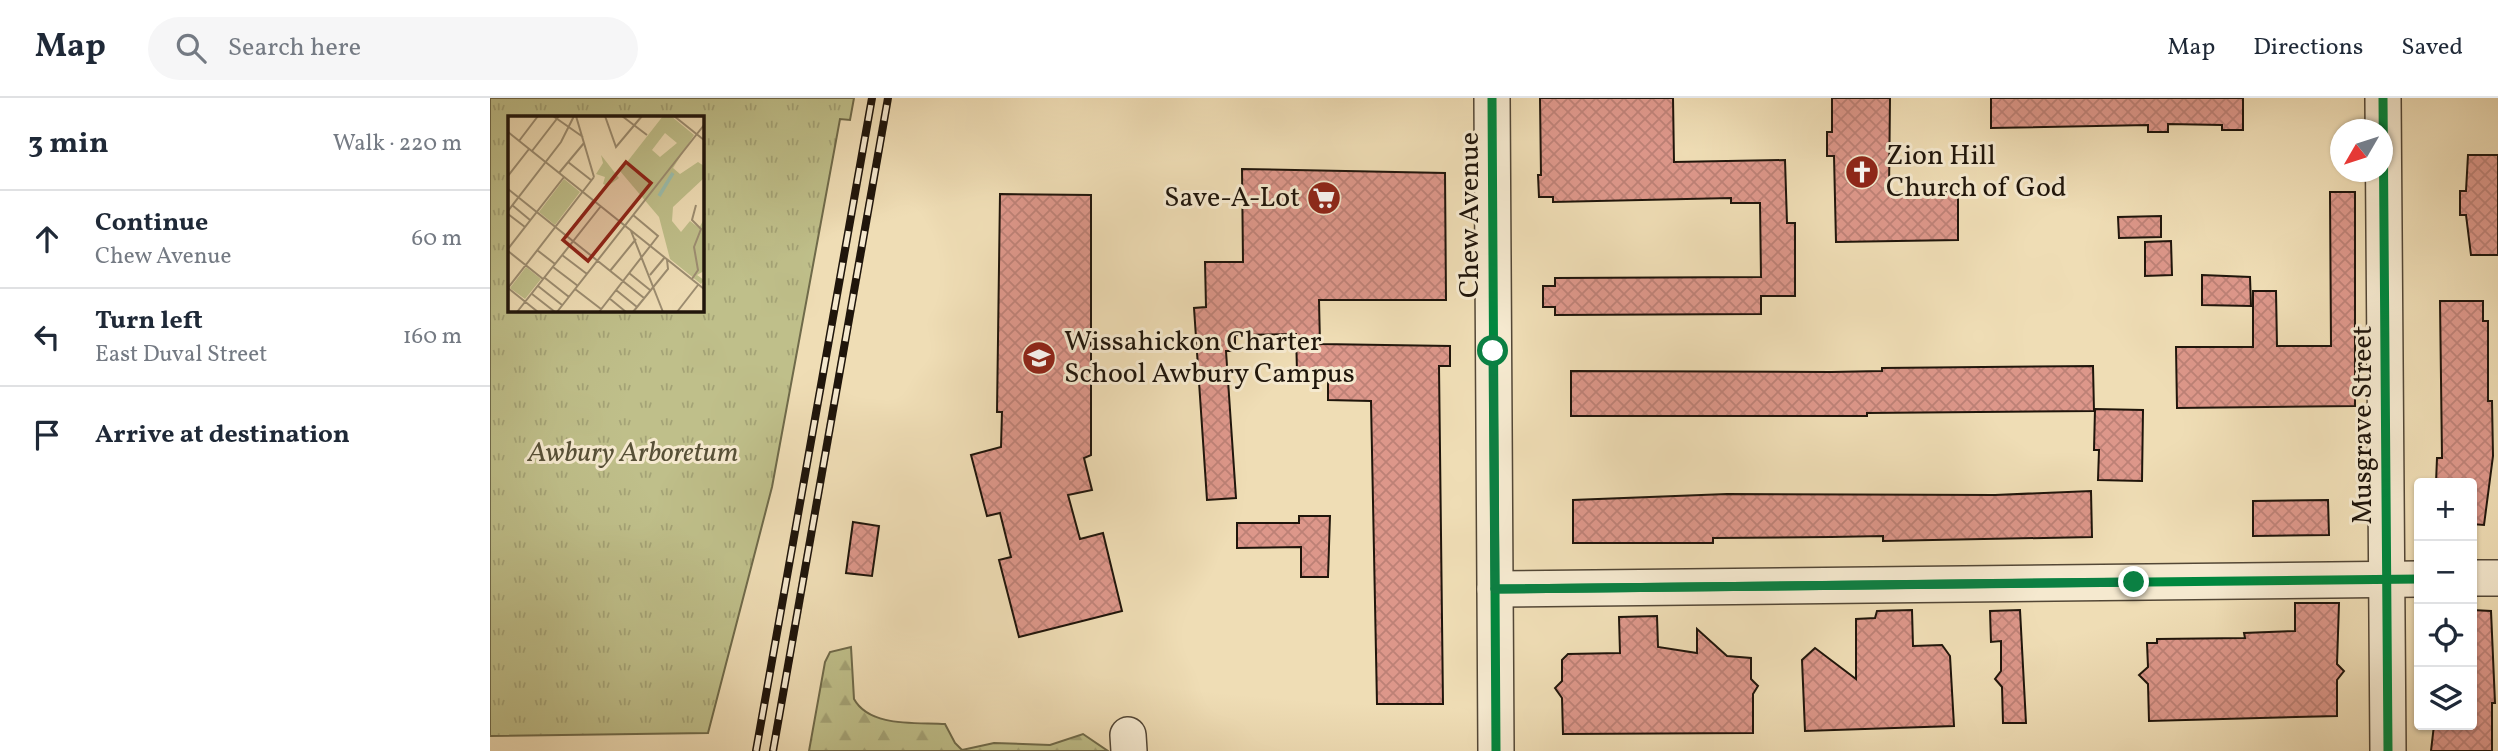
<!DOCTYPE html>
<html lang="en">
<head>
<meta charset="utf-8">
<style>
	body { margin:0; font-family:Vollkorn,serif; background:#f6f6f7; color:#1f2937 }
	.controls { position:absolute; right:21px; bottom:21px; display:grid; overflow:hidden; border-radius:7px; box-shadow:0 2px 5px #0004 }
	.controls button { width:63px; height:63px; display:grid; place-items:center; padding:0; border:0; border-bottom:2px solid #e0e1e3; background:#fff; color:#1f2937; font:35px sans-serif }
	.compass { position:absolute; left:1840px; top:21px; width:63px; height:63px; border-radius:50%; background:#fff; box-shadow:0 2px 5px #0004; rotate:231deg }
	.stop { position:absolute; width:21px; height:21px; margin:-16px; border:5px solid #0b8043; border-radius:50%; background:#fff }
	.stop.end { background:#0b8043; border-color:#fff; box-shadow:0 2px 7px #0008 }
	.list { margin:0; padding:0; list-style:none }
	h2 { display:flex; justify-content:space-between; align-items:center; height:91px; margin:0; padding:0 28px; font-size:30px }
	h2 small { font-size:23px; font-weight:400; color:#747a83 }
	.list li { display:grid; grid-template-columns:46px 1fr auto; gap:21px; align-items:center; box-sizing:border-box; height:98px; padding:0 28px; border-top:2px solid #e0e1e3 }
	.list b { display:block; font-size:26px; white-space:nowrap }
	.list p { margin:0; font-size:23px; white-space:nowrap; color:#747a83 }
	.list em { font-size:23px; font-style:normal; color:#747a83 }
	.icon { flex:none; width:38px; height:38px; fill:none; stroke:currentColor; stroke-width:2; stroke-linecap:round; stroke-linejoin:round }
	.map { position:relative; flex:none; width:2008px; height:653px; overflow:hidden }
	header { display:flex; align-items:center; gap:42px; box-sizing:border-box; height:98px; padding:0 35px; background:#fff; border-bottom:2px solid #e0e1e3 }
	header strong { font-size:33px }
	nav { display:flex; gap:38px; margin-inline-start:auto; font-size:24px }
	.search { width:490px; height:63px; background:#f6f6f7; display:flex; align-items:center; gap:18px; box-sizing:border-box; padding:0 24px; border-radius:38px; color:#747a83; font-size:26px }
	main { display:flex }
	aside { flex:1; background:#fff }
	.map>svg:first-child { display:block }
</style>
</head>
<body>
<header>
<strong>Map</strong>
<div class="search"><svg class="icon" aria-label="search" viewBox="0 0 24 24"><circle cx="10" cy="10" r="6"/><path d="M15 15l6 6"/></svg>Search here</div>
<nav><a>Map</a><a>Directions</a><a>Saved</a></nav>
</header>
<main>
<aside>
<h2>3 min<small>Walk · 220 m</small></h2>
<ul class="list">
<li><svg class="icon" aria-label="ahead" viewBox="0 0 24 24"><path d="M12 20V5M6 11l6-6 6 6"/></svg><div><b>Continue</b><p>Chew Avenue</p></div><em>60 m</em></li>
<li><svg class="icon" aria-label="left" viewBox="0 0 24 24"><path d="M17 20v-9H6M10 6l-5 5 5 5"/></svg><div><b>Turn left</b><p>East Duval Street</p></div><em>160 m</em></li>
<li><svg class="icon" aria-label="arrive" viewBox="0 0 24 24"><path d="M6 21V4h12l-3 4 3 4H6"/></svg><div><b>Arrive at destination</b></div></li>
</ul>
</aside>
<div class="map">
<svg width="2008" height="653" viewBox="0 0 2008 653">
	<defs>
		<pattern id="forest-firs" width="22" height="20" patternUnits="userSpaceOnUse" patternTransform="scale(1.75)"><rect width="22" height="20" fill="#bfbf8a"/><path d="M5 1l3.5 6h-7zM16 11l3.5 6h-7z" fill="#a4a376"/></pattern>
		<pattern id="park-tufts" width="24" height="20" patternUnits="userSpaceOnUse" patternTransform="scale(1.75)"><rect width="24" height="20" fill="#bfbf8a"/><path d="M3 7l-1-3M5 7V3M7 7l1-3M15 17l-1-3M17 17v-4M19 17l1-3" fill="none" stroke="#a4a376"/></pattern>
		<pattern id="building-cross-hatch" width="8" height="8" patternUnits="userSpaceOnUse" patternTransform="scale(1.75)"><rect width="8" height="8" fill="#dd978a"/><path d="M0 0l8 8M0 8l8-8" fill="none" stroke="#bd8176"/></pattern>
	</defs>
	<rect width="100%" height="100%" fill="#efddb5"/>
	<filter id="stains"><feTurbulence type="fractalNoise" baseFrequency=".00286" numOctaves="4"/><feColorMatrix values="0 0 0 0 .2 0 0 0 0 .09 0 0 0 0 .02 0 0 0 .5 -.17"/></filter>
	<radialGradient id="worn" r=".72"><stop offset=".6" stop-color="#630" stop-opacity="0"/><stop offset="1" stop-color="#630" stop-opacity=".3"/></radialGradient>
	<!-- forest -->
	<path fill="url(#forest-firs)" stroke="#6f6a4a" stroke-width="2" d="M361,549L364,601C380,630 428,624 455,626L465,645L472,652L504,645L560,647L593,636L618,653H319L335,564L340,554Z"/>
	<!-- park -->
	<path fill="url(#park-tufts)" stroke="#6f6a4a" stroke-width="2" fill-rule="evenodd" d="M0,0H364L360,22L350,21L282,389L218,635L0,638ZM19,19H212V212H19Z"/>
	<!-- building -->
	<g fill="url(#building-cross-hatch)" stroke="#1f150b" stroke-width="2">
		<path d="M1050,0H1183L1184,64L1295,62L1297,125H1305V198H1271V216L1065,217V209H1053V188H1065V180L1271,179L1270,105H1241V100L1063,104V99H1049L1048,77H1051Z"/>
		<path d="M1342,0H1400L1399,94H1468V142L1346,144L1344,58H1337V34H1342Z"/>
		<path d="M1501,0H1753V32H1732V27L1678,26V34H1658V27L1501,30Z"/>
		<path d="M1978,57H2008V157H1981L1976,117H1970V93H1976Z"/>
		<path d="M752,71L955,75L956,202H829L830,246L960,248V268H949L953,606H887L881,303L838,302V274L807,273L806,236L745,237V253H736L746,400L717,402L704,210L716,209L715,164H753Z"/>
		<path d="M1840,94H1865V308L1687,310L1686,249H1763V193H1786L1787,248H1841Z"/>
		<path d="M510,96L601,97V357L594,360L602,392L578,397L590,441L613,435L632,513L529,539L509,462L521,459L510,415L497,418L481,357L511,349L512,314H507Z"/>
		<path d="M1671,118V139L1629,140L1628,119Z"/>
		<path d="M1681,143L1682,177L1655,178V144Z"/>
		<path d="M1712,177L1760,179L1761,208L1712,207Z"/>
		<path d="M1950,203H1993V223H1998V303H2002L2003,358L1994,427L1982,426V385H1946L1947,360H1952Z"/>
		<path d="M1603,268L1604,313L1377,315V318H1081V273L1341,274L1392,273V270Z"/>
		<path d="M1605,311L1653,312L1652,383L1608,382L1609,352H1604Z"/>
		<path d="M1601,393L1602,439L1393,443V438L1341,439L1223,440V445H1083V402L1237,396L1505,397Z"/>
		<path d="M1838,402L1839,437L1763,438V403Z"/>
		<path d="M809,418H840L838,479H811V449L747,450V425H809Z"/>
		<path d="M363,424L389,428L382,478L356,475Z"/>
		<path d="M1805,505H1849L1847,566L1854,573L1847,582V618L1659,623L1658,586L1649,577L1658,569L1657,545H1667V541L1755,540L1754,535L1805,533Z"/>
		<path d="M1422,512L1423,548L1452,547L1460,558L1464,628L1315,633L1312,562L1325,550L1366,581V521L1385,520L1387,513Z"/>
		<path d="M1530,512L1536,625H1513L1512,589L1505,581L1511,573V543L1501,544L1500,513Z"/>
		<path d="M1982,512L2001,513L2005,605H2002V653H1941L1944,627H1982Z"/>
		<path d="M1167,518L1168,549L1207,555V531L1237,558L1261,560V581L1268,588L1263,596V635L1073,636L1072,600L1065,590L1072,583V562L1078,556L1130,555L1129,519Z"/>
	</g>
	<g fill="none" stroke-linecap="round" stroke-linejoin="round">
		<!-- minor casing -->
		<g stroke="#534736" stroke-width="38">
			<g id="minor">
				<path d="M1002,0L1006,653"/>
				<path d="M1893,0L1898,653"/>
				<path d="M1982,480H2008"/>
				<path d="M1005,491L1929,481"/>
				<path d="M638,637L639,653"/>
			</g>
		</g>
		<!-- minor -->
		<use href="#minor" stroke="#f5e9cf" stroke-width="35"/>
		<!-- rail casing -->
		<g stroke="#1f150b" stroke-width="8">
			<g id="rail">
				<path d="M266,653L382,0"/>
				<path d="M283,653L398,0"/>
			</g>
		</g>
		<!-- rail -->
		<use href="#rail" stroke="#f5e9cf" stroke-width="5" stroke-dasharray="16" stroke-linecap="butt"/>
		<!-- cycleway casing -->
		<g stroke="#f5e9cf" stroke-width="13">
			<g id="cycleway">
				<path d="M1002,0L1006,653"/>
				<path d="M1893,0L1898,653"/>
				<path d="M1005,491L1929,481"/>
			</g>
		</g>
		<!-- cycleway -->
		<use href="#cycleway" stroke="#00873e" stroke-width="9"/>
	</g>
	<g fill="none" stroke-linecap="round" stroke-linejoin="round">
		<!-- route -->
		<path stroke="#0b8043" stroke-width="9" d="M1003,253L1005,491L1644,484"/>
	</g>
	<!-- icons -->
	<defs>
		<g id="church-disc" transform="scale(1.75)"><circle r="9.5" fill="#8f2418" stroke="#f5e9cf"/><path d="M-1.2-6h2.4v3.5h3.3v2.4h-3.3V6h-2.4V-.1h-3.3v-2.4h3.3Z" fill="#fff"/></g>
		<g id="supermarket-disc" transform="scale(1.75)"><circle r="9.5" fill="#8f2418" stroke="#f5e9cf"/><path d="M-6-5.5h2.5l.6 2H6L4.5 2H-2.5L-4.4-4H-6ZM-1.5 3.2a1.3 1.3 0 1 0 .1 0ZM3 3.2a1.3 1.3 0 1 0 .1 0Z" fill="#fff"/></g>
		<g id="school-disc" transform="scale(1.75)"><circle r="9.5" fill="#8f2418" stroke="#f5e9cf"/><path d="M0-5L7-2L0 1L-7-2ZM-4 1L0 2.5L4 1V4Q0 6-4 4Z" fill="#fff"/></g>
	</defs>
	<g fill-rule="evenodd">
		<use href="#church-disc" x="1372" y="74"/>
		<use href="#supermarket-disc" x="834" y="100"/>
		<use href="#school-disc" x="549" y="260"/>
	</g>
	<g text-anchor="middle" dominant-baseline="central" stroke-width="6" stroke-linejoin="round" paint-order="stroke">
		<!-- poi labels -->
		<g font-size="28" fill="#1f150b" stroke="#f5e9cf" text-anchor="start">
			<text x="1396" y="58">Zion Hill<tspan x="1396" dy="32">Church of God</tspan></text>
			<text x="810" y="100" text-anchor="end">Save-A-Lot</text>
			<text x="574" y="244">Wissahickon Charter<tspan x="574" dy="32">School Awbury Campus</tspan></text>
		</g>
		<!-- street labels -->
		<g font-size="28" fill="#1f150b" stroke="#f5e9cf">
			<text transform="translate(980 117) rotate(-90)">Chew Avenue</text>
			<text transform="translate(1873 327) rotate(-90)">Musgrave Street</text>
		</g>
		<!-- park labels -->
		<g font-size="28" font-style="italic" fill="#575037" stroke="#f5e9cf">
			<text x="143" y="355">Awbury Arboretum</text>
		</g>
	</g>
	<!-- overview -->
	<g transform="translate(18 18)">
		<rect width="196" height="196" fill="#efddb5"/>
		<path d="M93,39L111,62L100,70L95,68L97,61L88,58L95,47Z" fill="#bfbf8a"/>
		<path d="M155,0H163L186,19L165,52L172,58L190,46L196,50V62L165,91L164,105L173,116L182,105L191,112L196,103V155L189,159L196,164L193,168L162,143L151,101L112,55ZM157,17L169,27L152,41L144,34ZM56,63L72,76L47,109L31,96ZM18,151L33,163L17,183L2,172Z" fill="#bfbf8a" fill-rule="evenodd"/>
		<path fill="none" stroke="#9abcab" stroke-width="3.5" d="M151,80L165,57"/>
		<path fill="none" stroke="#9c8d71" stroke-width="2" d="M45,0L75,21M68,0L86,61M97,0L108,31L134,0M114,0L139,19M166,0L196,24M0,16L196,173M11,25L30,0M24,35L51,0M60,46L83,64M51,57L76,27M0,60L21,33M0,73L136,182M4,89L22,104M0,95L53,26L66,0M0,98L17,111M123,115L155,196M58,120L85,85M0,133L56,61M29,134L47,148M0,135L35,163M54,139L79,158M45,151L70,170M102,155L128,123M121,157L142,174M142,159L157,141M37,162L61,181M184,163L190,154L186,131L193,113L184,104L188,89M30,170L54,189M0,172L86,61M0,172L30,196M67,173L93,193M108,174L129,191M24,178L47,196M101,182L118,196M9,196L93,90M49,196L196,9M91,196L150,120L125,99M125,196L160,153L159,144M169,196L190,169"/>
		<path fill="#8f2418" fill-opacity="0.15" stroke="#8f2418" stroke-width="3.5" d="M118,46L143,67L80,145L55,124Z"/>
		<rect width="196" height="196" fill="none" stroke="#1f150b" stroke-width="3.5"/>
	</g>
	<rect width="100%" height="100%" filter="url(#stains)"/>
	<rect width="100%" height="100%" fill="url(#worn)"/>
</svg>
<div class="controls">
<button>+</button>
<button>−</button>
<button><svg class="icon" aria-label="locate" viewBox="0 0 24 24"><circle cx="12" cy="12" r="6"/><path d="M12 2v4M12 18v4M2 12h4M18 12h4"/></svg></button>
<button><svg class="icon" aria-label="layers" viewBox="0 0 24 24"><path d="M12 4l9 5-9 5-9-5zM3 14l9 5 9-5"/></svg></button>
</div>
<svg class="compass" viewBox="-18 -18 36 36"><path d="M0-13l5 13h-10z" fill="#e53935"/><path d="M0 13l5-13h-10z" fill="#747a83"/></svg>
<div class="stop" style="left:1003px;top:253px"></div>
<div class="stop end" style="left:1644px;top:484px"></div>
</div>
</main>
</body>
</html>
